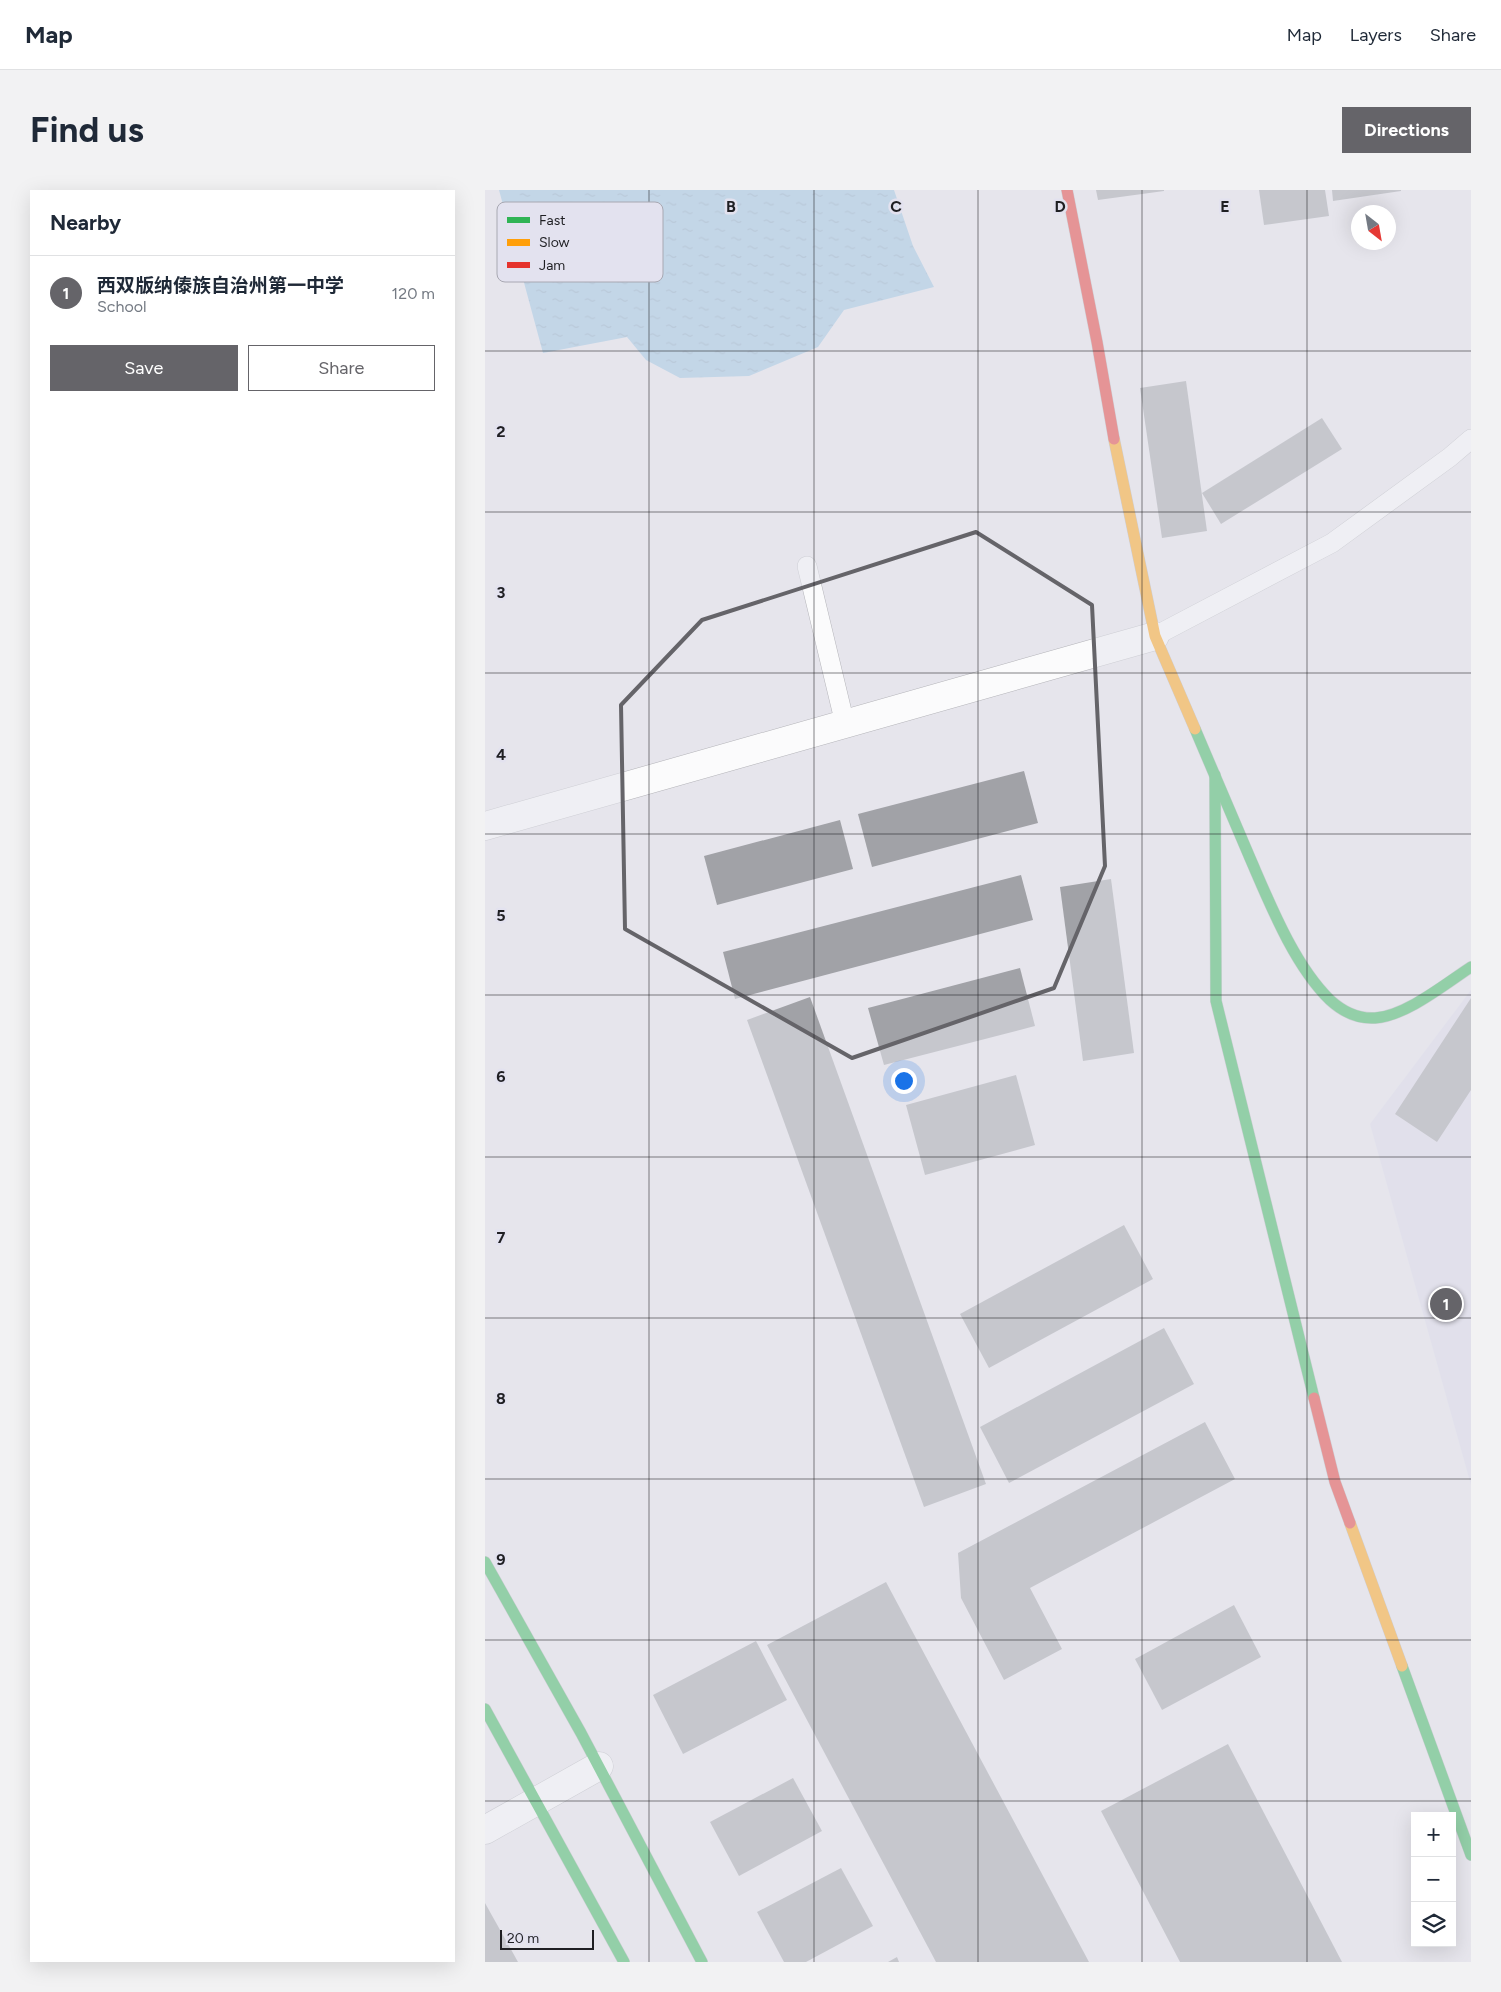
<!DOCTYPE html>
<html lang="en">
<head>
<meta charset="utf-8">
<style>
	body { margin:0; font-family:Figtree,"Noto Sans SC",sans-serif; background:#f2f2f3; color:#1f2937 }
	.controls { position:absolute; right:15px; bottom:15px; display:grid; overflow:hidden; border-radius:0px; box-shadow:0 5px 20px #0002 }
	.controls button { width:45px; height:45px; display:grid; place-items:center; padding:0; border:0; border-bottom:1px solid #e0e1e3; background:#fff; color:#1f2937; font:25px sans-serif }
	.compass { position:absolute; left:866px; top:15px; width:45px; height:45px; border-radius:50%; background:#fff; box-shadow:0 5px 20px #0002; rotate:149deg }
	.scale { position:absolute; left:15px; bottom:12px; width:94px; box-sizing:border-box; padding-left:5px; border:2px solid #1f1f23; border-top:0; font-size:14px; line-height:18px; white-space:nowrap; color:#1f1f23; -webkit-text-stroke:4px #e3e2ef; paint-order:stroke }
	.you { position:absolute; left:418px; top:890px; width:18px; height:18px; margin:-12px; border:4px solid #fff; border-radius:50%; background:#1a73e8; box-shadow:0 0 0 8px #1a73e833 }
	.badge { display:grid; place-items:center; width:32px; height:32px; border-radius:50%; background:#656469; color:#fff; font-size:16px; font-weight:700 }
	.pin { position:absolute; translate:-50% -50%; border:2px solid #fff; box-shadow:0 1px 5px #0006 }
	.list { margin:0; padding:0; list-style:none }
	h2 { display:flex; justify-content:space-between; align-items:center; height:65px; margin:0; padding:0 20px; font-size:21px }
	h2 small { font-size:16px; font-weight:400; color:#747a83 }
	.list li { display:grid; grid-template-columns:32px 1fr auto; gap:15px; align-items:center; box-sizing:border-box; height:75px; padding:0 20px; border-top:1px solid #e0e1e3 }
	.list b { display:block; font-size:19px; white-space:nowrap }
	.list p { margin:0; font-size:16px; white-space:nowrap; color:#747a83 }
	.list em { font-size:16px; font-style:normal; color:#747a83 }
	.actions { display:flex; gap:10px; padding:15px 20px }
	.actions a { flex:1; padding:11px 0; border:1px solid #656469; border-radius:0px; text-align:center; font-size:18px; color:#656469 }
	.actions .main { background:#656469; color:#fff }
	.icon { flex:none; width:28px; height:28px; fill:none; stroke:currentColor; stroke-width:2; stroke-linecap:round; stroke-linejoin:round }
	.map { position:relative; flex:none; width:986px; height:1772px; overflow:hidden; border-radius:0px }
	header { display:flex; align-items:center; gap:30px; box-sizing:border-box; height:70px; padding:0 25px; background:#fff; border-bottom:1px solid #e0e1e3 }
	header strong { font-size:24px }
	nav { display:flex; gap:28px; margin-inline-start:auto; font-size:18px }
	.intro { display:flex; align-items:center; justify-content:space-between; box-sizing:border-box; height:120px; padding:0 30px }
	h1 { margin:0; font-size:35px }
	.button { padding:12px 22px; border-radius:0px; background:#656469; color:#fff; font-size:18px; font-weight:700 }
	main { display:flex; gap:30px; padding:0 30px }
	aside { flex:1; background:#fff; border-radius:0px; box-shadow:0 5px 20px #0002 }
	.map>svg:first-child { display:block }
</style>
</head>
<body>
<header>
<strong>Map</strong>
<nav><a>Map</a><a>Layers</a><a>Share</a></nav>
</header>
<div class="intro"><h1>Find us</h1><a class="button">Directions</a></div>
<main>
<aside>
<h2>Nearby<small></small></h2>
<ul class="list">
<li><span class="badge">1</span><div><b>西双版纳傣族自治州第一中学</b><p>School</p></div><em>120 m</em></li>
</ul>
<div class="actions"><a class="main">Save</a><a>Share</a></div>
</aside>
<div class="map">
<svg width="986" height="1772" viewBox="0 0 986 1772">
	<defs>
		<pattern id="water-ripples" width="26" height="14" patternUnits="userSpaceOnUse" patternTransform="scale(1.25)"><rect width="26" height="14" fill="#9ac3e1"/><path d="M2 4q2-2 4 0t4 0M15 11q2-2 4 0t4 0" fill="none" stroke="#84a7c1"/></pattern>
	</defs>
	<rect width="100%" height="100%" fill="#e6e5ec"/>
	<!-- built -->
	<path fill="#dcdae9" d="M986,800V1295L885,934Z"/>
	<!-- water -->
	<path fill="url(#water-ripples)" d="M14,0H409L428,56L449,97L359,120L333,157L264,186L195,188L161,170L142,147L58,163Z"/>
	<!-- building -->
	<g fill="#a1a2a7">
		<path d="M611,0H679V1L613,10Z"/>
		<path d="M774,0H840L844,26L779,35Z"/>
		<path d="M847,0H916V1L848,11Z"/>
		<path d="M701,191L722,341L677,348L655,198Z"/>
		<path d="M837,228L857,259L736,334L717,303Z"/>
		<path d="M539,581L553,633L387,677L373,624Z"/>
		<path d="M355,630L368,679L232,715L219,666Z"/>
		<path d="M536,685L548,730L250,809L238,762Z"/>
		<path d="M626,689L649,863L598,871L575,697Z"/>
		<path d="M535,778L550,836L399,875L383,818Z"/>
		<path d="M325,807L501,1294L439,1317L262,830Z"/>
		<path d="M986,808V900L952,952L910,924Z"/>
		<path d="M531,885L550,955L440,985L421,915Z"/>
		<path d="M639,1035L668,1089L504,1178L475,1124Z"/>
		<path d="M679,1138L709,1194L524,1293L495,1237Z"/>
		<path d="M720,1232L750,1289L545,1398L577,1459L519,1490L476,1408L473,1363Z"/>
		<path d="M401,1392L604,1772H451L282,1455Z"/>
		<path d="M749,1415L776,1467L677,1520L650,1469Z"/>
		<path d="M271,1451L302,1510L198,1564L168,1505Z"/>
		<path d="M743,1554L857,1772H695L616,1621Z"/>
		<path d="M308,1588L337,1641L254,1686L225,1632Z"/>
		<path d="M356,1678L388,1736L321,1772H299L272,1722Z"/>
		<path d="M0,1713L33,1772H0Z"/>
		<path d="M412,1767L414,1772H403Z"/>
	</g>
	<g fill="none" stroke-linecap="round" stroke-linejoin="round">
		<!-- lane casing -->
		<g stroke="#b3b3b8" stroke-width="20">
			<g id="lane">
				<path d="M322,376L360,534"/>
				<path d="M670,446L847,353L965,267L986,249"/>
			</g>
		</g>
		<!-- street casing -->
		<g stroke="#b3b3b8" stroke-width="29">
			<g id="street">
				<path d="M0,636L670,446"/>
				<path d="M0,1640L114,1576"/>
			</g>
		</g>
		<!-- fast casing -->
		<g stroke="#b3b3b8" stroke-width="12">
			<g id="fast">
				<path d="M710,539C728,582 747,625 765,668C785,714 809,775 845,810C857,821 873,829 890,828C921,826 960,794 986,777"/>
				<path d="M730,585L731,811L829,1208"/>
				<path d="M0,1372L96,1543L217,1772"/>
				<path d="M917,1476L986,1665"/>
				<path d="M0,1519L139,1772"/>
			</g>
		</g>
		<!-- slow casing -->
		<g stroke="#b3b3b8" stroke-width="12">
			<g id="slow">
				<path d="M629,249L670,446L710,539"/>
				<path d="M865,1333L917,1476"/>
			</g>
		</g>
		<!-- jam casing -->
		<g stroke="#b3b3b8" stroke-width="12">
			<g id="jam">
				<path d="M582,0L612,152L629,249"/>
				<path d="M829,1208L850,1292L865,1333"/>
			</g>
		</g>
		<!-- lane -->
		<use href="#lane" stroke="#fbfbfc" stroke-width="19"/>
		<!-- street -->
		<use href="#street" stroke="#fbfbfc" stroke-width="28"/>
		<!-- fast -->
		<use href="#fast" stroke="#30b455" stroke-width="11"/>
		<!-- slow -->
		<use href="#slow" stroke="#ff9f0a" stroke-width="11"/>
		<!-- jam -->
		<use href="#jam" stroke="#e5322d" stroke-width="11"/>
	</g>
	<!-- marked area -->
	<path d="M0 0H986V1772H0ZM491,342L607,415L620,676L569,798L367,868L140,739L136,515L217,430Z" fill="#e6e5ec" fill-opacity=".55" fill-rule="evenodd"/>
	<path fill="none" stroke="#656469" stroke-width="4" stroke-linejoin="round" d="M491,342L607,415L620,676L569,798L367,868L140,739L136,515L217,430Z"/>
	<!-- grid -->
	<path fill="none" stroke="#1f1f23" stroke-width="1" stroke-opacity="0.55" d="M164,0V1772M329,0V1772M493,0V1772M657,0V1772M822,0V1772M0,161H986M0,322H986M0,483H986M0,644H986M0,805H986M0,967H986M0,1128H986M0,1289H986M0,1450H986M0,1611H986"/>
	<!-- legend -->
	<rect x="12" y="12" width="166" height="80" rx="8" fill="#e3e2ef" stroke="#a8a8b2" stroke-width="1"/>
	<rect x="22" y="27" width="23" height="6" fill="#30b455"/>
	<rect x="22" y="49" width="23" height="7" fill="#ff9f0a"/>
	<rect x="22" y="72" width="23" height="6" fill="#e5322d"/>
	<g font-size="14" fill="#1f1f23">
		<text x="54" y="35">Fast</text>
		<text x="54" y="57">Slow</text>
		<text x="54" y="80">Jam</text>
	</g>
	<g font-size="16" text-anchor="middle" font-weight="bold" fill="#1f1f23" stroke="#e3e2ef" stroke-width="5" stroke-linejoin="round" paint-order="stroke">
		<text x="246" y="22">B</text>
		<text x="411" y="22">C</text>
		<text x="575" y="22">D</text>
		<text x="740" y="22">E</text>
		<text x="16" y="247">2</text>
		<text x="16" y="408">3</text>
		<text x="16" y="570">4</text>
		<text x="16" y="731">5</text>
		<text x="16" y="892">6</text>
		<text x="16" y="1053">7</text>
		<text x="16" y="1214">8</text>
		<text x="16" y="1375">9</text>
	</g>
</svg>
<div class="controls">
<button>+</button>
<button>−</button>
<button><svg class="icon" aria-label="layers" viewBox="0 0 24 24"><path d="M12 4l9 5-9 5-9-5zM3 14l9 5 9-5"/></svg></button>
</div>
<svg class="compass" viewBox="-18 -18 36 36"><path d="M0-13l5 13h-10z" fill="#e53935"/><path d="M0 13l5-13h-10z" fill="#747a83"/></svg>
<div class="scale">20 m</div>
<div class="you"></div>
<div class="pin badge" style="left:961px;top:1114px">1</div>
</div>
</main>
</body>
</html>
